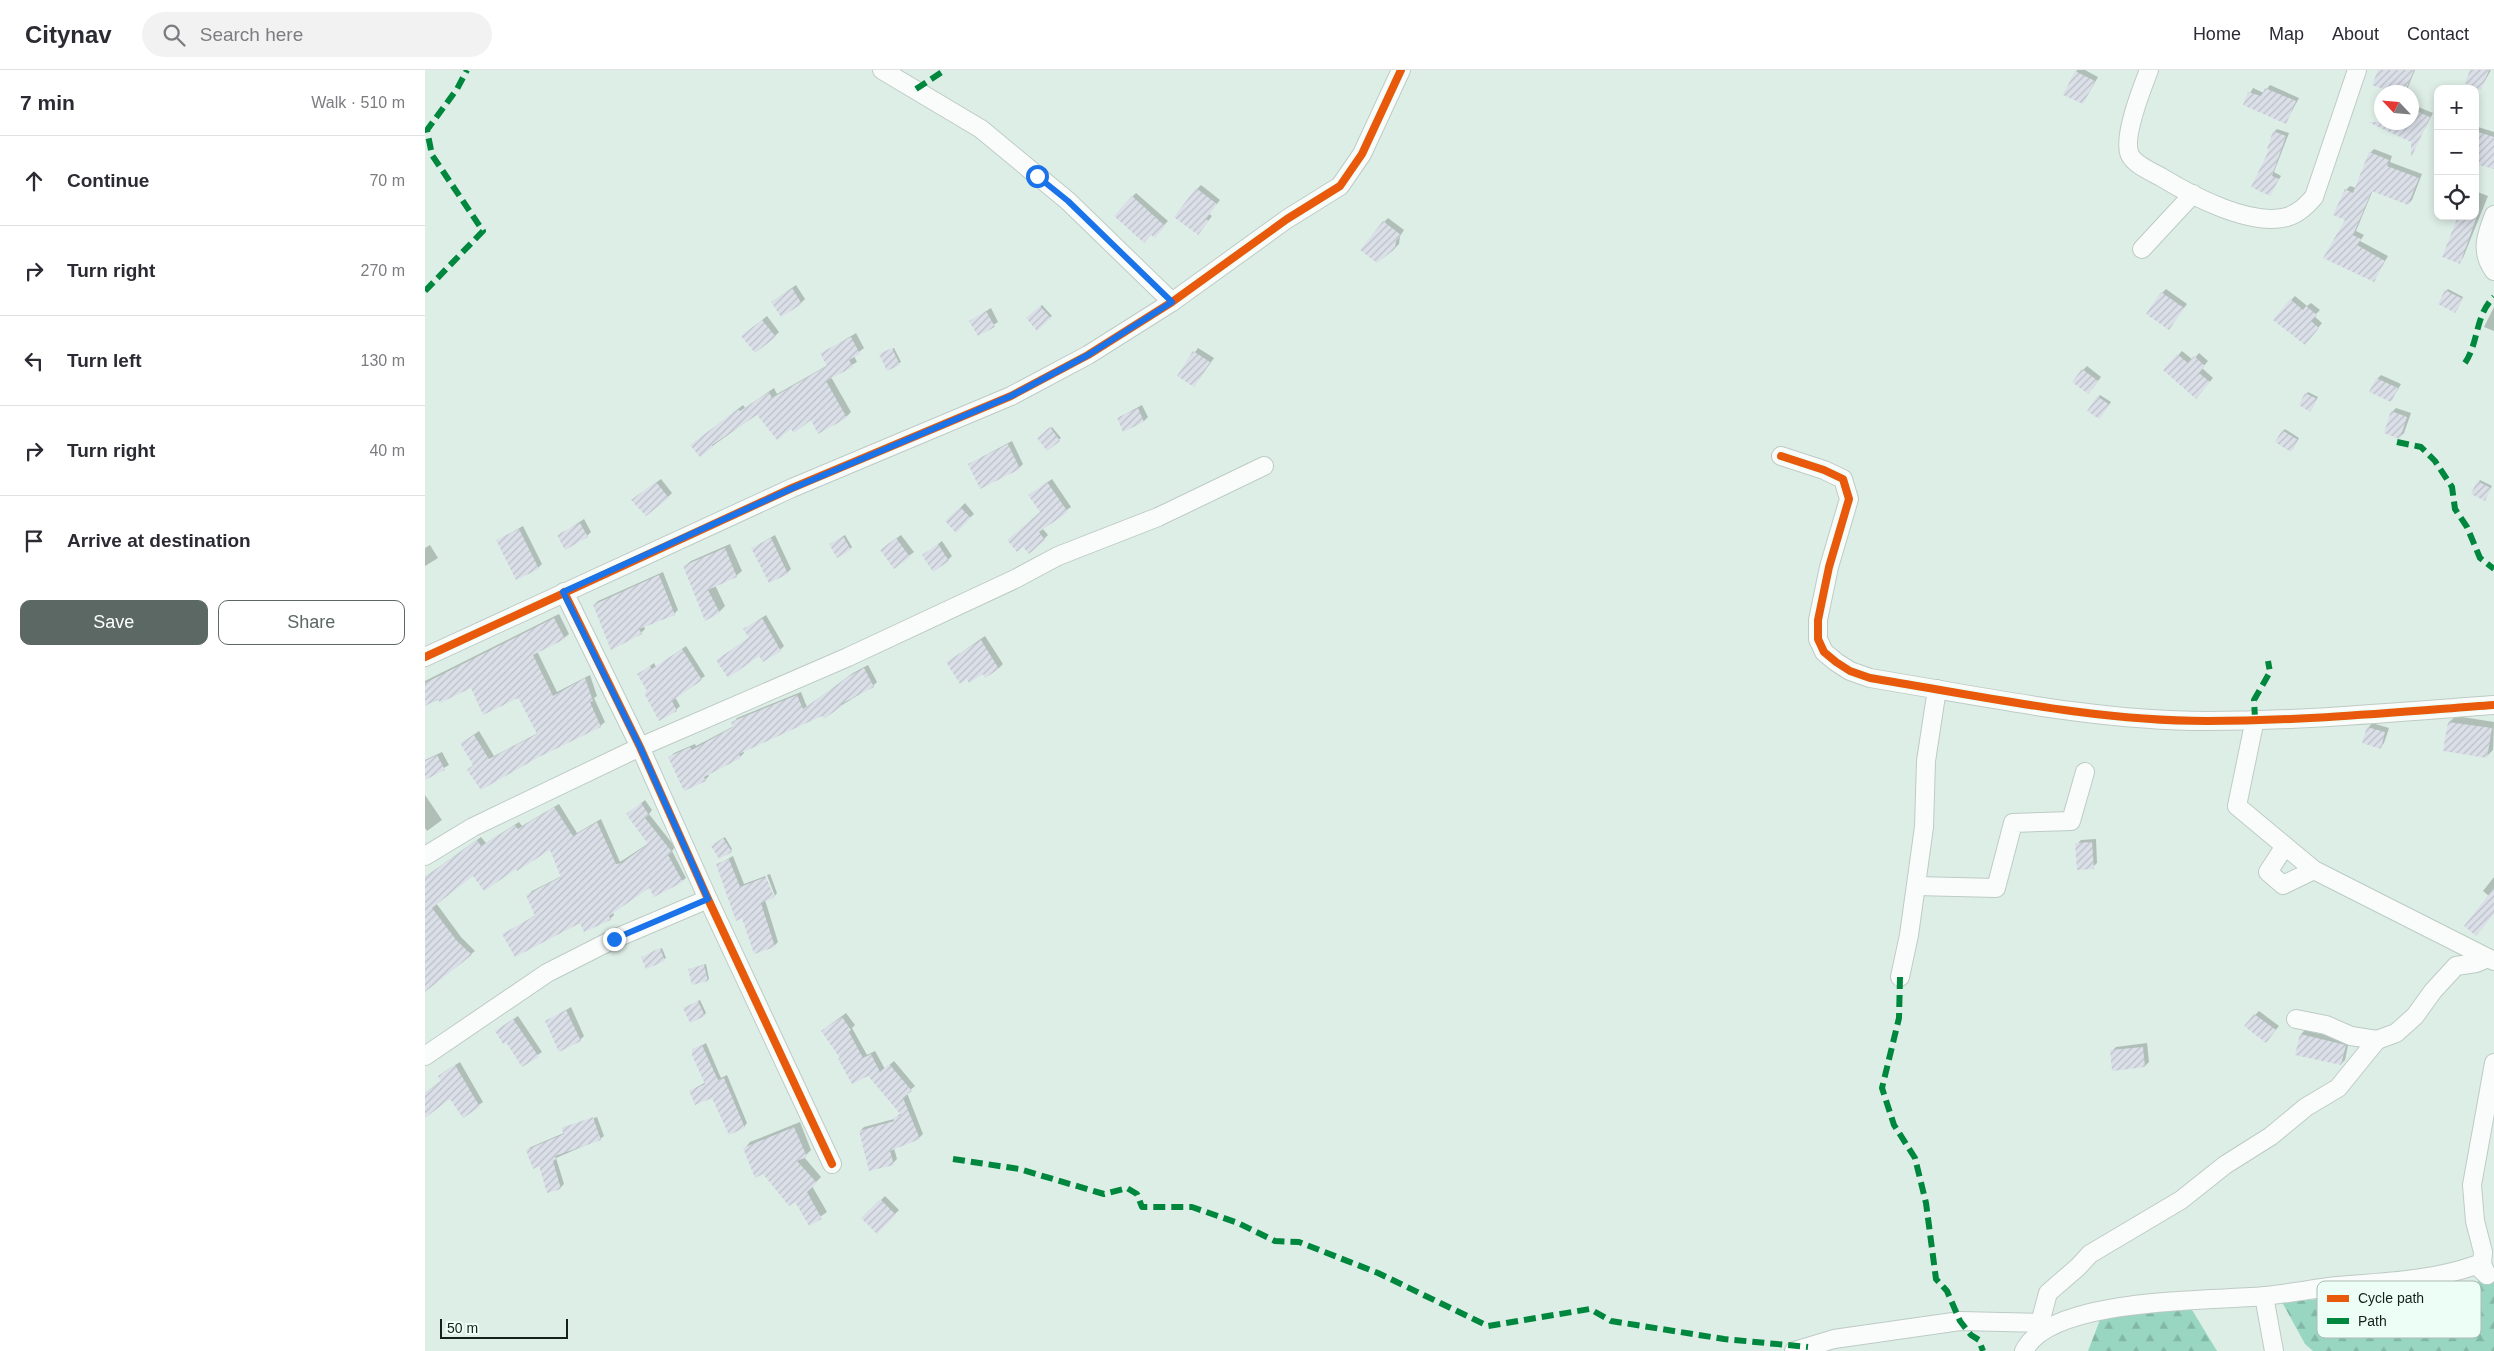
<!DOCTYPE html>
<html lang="en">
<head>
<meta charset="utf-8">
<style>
	body { margin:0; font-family:Arial,sans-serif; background:#f2f2f3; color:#2b2b33 }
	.controls { position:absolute; right:15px; top:15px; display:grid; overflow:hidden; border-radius:10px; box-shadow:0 2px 8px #0003 }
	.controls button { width:45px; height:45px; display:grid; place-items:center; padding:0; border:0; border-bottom:1px solid #e1e1e2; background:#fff; color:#2b2b33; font:25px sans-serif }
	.compass { position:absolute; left:1949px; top:15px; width:45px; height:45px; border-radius:50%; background:#fff; box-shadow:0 2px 8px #0003; rotate:296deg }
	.scale { position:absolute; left:15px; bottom:12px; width:128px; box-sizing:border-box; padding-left:5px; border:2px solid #15201c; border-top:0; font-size:14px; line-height:18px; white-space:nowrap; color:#15201c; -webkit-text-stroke:4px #edfef7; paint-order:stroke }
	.stop { position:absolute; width:15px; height:15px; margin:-11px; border:4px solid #1a73e8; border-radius:50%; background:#fff }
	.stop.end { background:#1a73e8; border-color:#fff; box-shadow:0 1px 5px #0008 }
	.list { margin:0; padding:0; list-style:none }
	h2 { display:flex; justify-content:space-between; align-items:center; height:65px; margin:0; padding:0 20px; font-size:21px }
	h2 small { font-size:16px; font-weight:400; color:#7c7c81 }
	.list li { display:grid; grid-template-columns:32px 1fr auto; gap:15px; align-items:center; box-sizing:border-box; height:90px; padding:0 20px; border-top:1px solid #e1e1e2 }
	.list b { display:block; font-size:19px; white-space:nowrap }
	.list em { font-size:16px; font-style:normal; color:#7c7c81 }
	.actions { display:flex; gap:10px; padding:15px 20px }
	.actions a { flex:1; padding:11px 0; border:1px solid #5b6863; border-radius:10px; text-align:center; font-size:18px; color:#5b6863 }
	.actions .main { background:#5b6863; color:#fff }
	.icon { flex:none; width:28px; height:28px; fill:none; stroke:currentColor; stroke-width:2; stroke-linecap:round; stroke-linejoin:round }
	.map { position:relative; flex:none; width:2069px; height:1281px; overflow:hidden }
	header { display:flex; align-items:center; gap:30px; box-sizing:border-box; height:70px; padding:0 25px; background:#fff; border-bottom:1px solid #e1e1e2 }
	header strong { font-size:24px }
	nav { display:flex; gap:28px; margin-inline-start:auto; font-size:18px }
	.search { width:350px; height:45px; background:#f2f2f3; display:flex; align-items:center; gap:12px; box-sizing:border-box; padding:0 18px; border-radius:28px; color:#7c7c81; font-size:19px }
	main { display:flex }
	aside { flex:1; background:#fff }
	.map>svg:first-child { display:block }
</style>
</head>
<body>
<header>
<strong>Citynav</strong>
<div class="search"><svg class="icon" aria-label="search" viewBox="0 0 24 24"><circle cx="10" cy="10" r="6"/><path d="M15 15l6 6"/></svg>Search here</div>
<nav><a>Home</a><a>Map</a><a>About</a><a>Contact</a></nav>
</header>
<main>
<aside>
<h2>7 min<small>Walk · 510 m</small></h2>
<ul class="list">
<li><svg class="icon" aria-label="ahead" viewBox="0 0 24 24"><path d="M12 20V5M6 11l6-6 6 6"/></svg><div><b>Continue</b></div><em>70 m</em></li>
<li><svg class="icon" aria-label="right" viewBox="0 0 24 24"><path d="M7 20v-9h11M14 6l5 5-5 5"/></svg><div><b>Turn right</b></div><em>270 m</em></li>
<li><svg class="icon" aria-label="left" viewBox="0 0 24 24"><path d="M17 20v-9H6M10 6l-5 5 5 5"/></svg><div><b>Turn left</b></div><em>130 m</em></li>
<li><svg class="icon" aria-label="right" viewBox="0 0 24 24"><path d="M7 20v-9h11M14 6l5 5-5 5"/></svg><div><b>Turn right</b></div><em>40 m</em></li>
<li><svg class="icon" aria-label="arrive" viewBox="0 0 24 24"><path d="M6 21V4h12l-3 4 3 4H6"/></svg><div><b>Arrive at destination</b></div></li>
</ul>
<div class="actions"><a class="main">Save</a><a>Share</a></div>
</aside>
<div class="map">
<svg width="2069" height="1281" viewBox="0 0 2069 1281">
	<defs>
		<pattern id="forest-firs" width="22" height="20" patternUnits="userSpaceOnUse" patternTransform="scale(1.25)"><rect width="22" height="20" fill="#98d6c1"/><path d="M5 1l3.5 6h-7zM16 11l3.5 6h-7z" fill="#82b7a5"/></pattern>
		<pattern id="building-hatch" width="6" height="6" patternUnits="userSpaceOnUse" patternTransform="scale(1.25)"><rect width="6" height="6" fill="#dbdfe8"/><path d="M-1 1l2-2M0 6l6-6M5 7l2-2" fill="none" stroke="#bbbfc6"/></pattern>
	</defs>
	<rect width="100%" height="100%" fill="#ddeee7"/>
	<!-- forest -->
	<g fill="url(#forest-firs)">
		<path d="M2062,1205L2069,1207V1281H1888L1880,1274L1857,1232L2045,1217Z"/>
		<path d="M1764,1235L1792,1281H1663L1678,1242Z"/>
	</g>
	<!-- shadow -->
	<g fill="#0003">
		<path d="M1652,0H1660L1673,7L1658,33L1651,2Z"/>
		<path d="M1954,0H1990L1981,22H1971L1948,14Z"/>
		<path d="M2046,0H2066L2056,18Z"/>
		<path d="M1845,15L1874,28L1861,52L1819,34L1828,18L1839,23Z"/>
		<path d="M1986,34L2008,43L1992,73L1986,52Z"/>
		<path d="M2050,56L2069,62V98L2050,92Z"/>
		<path d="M1852,59L1864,63L1849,102L1856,106L1844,125L1846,79L1849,62Z"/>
		<path d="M1949,79L1967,86L1965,92L1997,104L1987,130L1983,134L1948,120L1931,161L1939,165L1935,171L1963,186L1949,210L1900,187L1922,149L1921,120L1925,116L1931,118L1945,83Z"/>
		<path d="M776,115L795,130L784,144L787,146L777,159L772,119Z"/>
		<path d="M2050,121L2063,126L2038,188L2034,192L2033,150L2029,149L2030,146H2050Z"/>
		<path d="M711,123L743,151L729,166L707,127Z"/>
		<path d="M963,148L979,160L975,166L974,174L969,179L959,152Z"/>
		<path d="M371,215L380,229L376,233L347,232Z"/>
		<path d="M1741,219L1762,234L1744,258L1737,223Z"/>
		<path d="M2023,219L2038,227L2032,240L2021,221Z"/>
		<path d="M1870,226L1882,236L1886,233L1895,240L1889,246L1897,253L1884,270L1866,230Z"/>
		<path d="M617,235L627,246L612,259L603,248Z"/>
		<path d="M2069,237V261L2059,257Z"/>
		<path d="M566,238L573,252L553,265L546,251Z"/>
		<path d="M342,246L354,262L350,266L322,262Z"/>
		<path d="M431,263L439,278L429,286L432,292L406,307L426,342L421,347L386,348L367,357L332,344L275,385L267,375L318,335L320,338L349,318L352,324L403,295L397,284Z"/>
		<path d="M469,278L476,292L463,299L457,283Z"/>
		<path d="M773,278L789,288L769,316L753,305Z"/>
		<path d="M1757,281L1768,290L1774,283L1783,291L1777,298L1788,308L1775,323L1740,300Z"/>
		<path d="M1662,296L1676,307L1667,319L1658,300Z"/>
		<path d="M1956,305L1976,314L1966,331L1952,309Z"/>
		<path d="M1883,322L1893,327L1887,338L1881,324Z"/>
		<path d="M1675,325L1686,332L1676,346L1664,340Z"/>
		<path d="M717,335L723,347L719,351L693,348Z"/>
		<path d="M1971,338L1986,343L1979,363L1975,367L1967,342Z"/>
		<path d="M627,357L636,368L622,379L613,368Z"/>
		<path d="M1860,359L1874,368L1868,379L1858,361Z"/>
		<path d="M587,371L598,394L594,398L544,394Z"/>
		<path d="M236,409L247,423L243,427L212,426Z"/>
		<path d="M627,409L646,437L617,458L623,465L619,469L598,475L616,442L605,425Z"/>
		<path d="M2055,410L2067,416L2060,429L2047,423Z"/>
		<path d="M540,433L549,444L531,461L522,451Z"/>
		<path d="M159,449L166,462L162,466H134Z"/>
		<path d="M98,456L117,494L113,498L73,470Z"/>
		<path d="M350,465L366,499L362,503L328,478Z"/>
		<path d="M420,465L427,477L425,479L407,473Z"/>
		<path d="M476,465L489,482L469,497L461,476Z"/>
		<path d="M517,471L527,486L523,490L499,485Z"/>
		<path d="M305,474L317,501L311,506L290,515L300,536L294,542L260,496L266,491Z"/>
		<path d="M5,475L13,488L0,496V478Z"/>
		<path d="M238,502L253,540L249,544L219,556L220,559L216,563L169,535L173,531Z"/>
		<path d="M134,544L144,564L139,568L112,581L132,622L165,605L172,626L169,628L180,652L175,656L49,694L37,673L54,661L69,686L113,663L94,627L47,616L0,635V611Z"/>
		<path d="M341,545L359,576L355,580L293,590L325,567L320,559Z"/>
		<path d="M560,566L578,594L574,598L561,606L558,602L523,592Z"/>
		<path d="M261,576L280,606L250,627L255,636L251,640L213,605L229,593L231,597Z"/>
		<path d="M443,595L452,612L448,616L417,635L318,680L319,683L315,687L283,704L284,706L280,710L245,687L249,683L270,674L271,676L309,656L308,653L312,648L376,622L382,637L428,603Z"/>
		<path d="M2031,646L2069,652L2068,680L2061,687L2024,652Z"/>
		<path d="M1947,653L1964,658L1959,673L1955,678L1943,658Z"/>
		<path d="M17,682L24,695L0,709V690Z"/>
		<path d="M0,725L17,750L2,761L0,758Z"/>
		<path d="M220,730L227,740L224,744L250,777L247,781L261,808L257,811L225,817L188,842L189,845L185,849L79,864L111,845L103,825L107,821L137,806L125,778L92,797L48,804L11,833L36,867L50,881L0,920V807L56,767L61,773L94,752L97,756L134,734L152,763L176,749L195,792L224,773L203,744Z"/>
		<path d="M300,767L307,779L306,781L289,774Z"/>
		<path d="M1671,769L1672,793L1668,797L1652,774L1656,770Z"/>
		<path d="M308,786L319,814L340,806L349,827L340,830L353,872L349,876L318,847L292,795Z"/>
		<path d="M345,804L352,823L350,826L342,805Z"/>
		<path d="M2069,807V844L2064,826L2058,821Z"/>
		<path d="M237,878L241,888L222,898L218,887Z"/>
		<path d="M281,894L284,909L283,910L265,899Z"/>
		<path d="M275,930L281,943L279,945L262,937Z"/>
		<path d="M146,937L159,966L155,970L122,951Z"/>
		<path d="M1834,941L1854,956L1845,967L1830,945Z"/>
		<path d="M421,943L430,955L427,958L442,985L450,981L460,999L469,991L490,1016L482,1023L498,1064L494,1068L469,1078L472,1089L468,1093L435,1061L439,1057L469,1049L476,1043L443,1004L417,988L402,957Z"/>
		<path d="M93,946L117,982L97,996L75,958Z"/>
		<path d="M1880,960L1924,971L1920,990L1916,994L1876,964Z"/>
		<path d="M281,973L296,1008L302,1005L322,1053L319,1057L288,1026L265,1021L281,1012L269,980Z"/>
		<path d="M1722,973L1724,992L1720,996L1687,981L1691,977Z"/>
		<path d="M35,992L58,1032L38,1046L26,1027L0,1046V1023L17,1010L19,1002Z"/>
		<path d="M172,1047L179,1066L175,1069L131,1088L139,1114L135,1118L102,1080L106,1077L139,1063L138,1058L141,1056V1058Z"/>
		<path d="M375,1052L386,1080L379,1087L396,1107L387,1116L402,1142L385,1154L370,1130L320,1078L325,1072Z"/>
		<path d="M460,1126L474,1140L452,1162L438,1148Z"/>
	</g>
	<!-- building -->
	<g fill="url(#building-hatch)">
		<path d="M1953,0H1989L1980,22H1967L1947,15Z"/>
		<path d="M2045,0H2064L2056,20L2040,13Z"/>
		<path d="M1650,1L1670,11L1658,34L1638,25Z"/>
		<path d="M1840,18L1871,31L1861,54L1818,35L1823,22L1836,26Z"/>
		<path d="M1986,39L2005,47L1986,88V72L1943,52H1986Z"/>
		<path d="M1848,61L1861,66L1847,106L1854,109L1845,126L1826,117L1844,80L1842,79Z"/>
		<path d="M2050,61L2069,67V99L2050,94Z"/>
		<path d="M1944,82L1964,90L1962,96L1994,108L1983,135L1947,121L1928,165L1936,169L1932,175L1960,191L1949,212L1898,188L1920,150L1908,145L1920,119L1928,123Z"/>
		<path d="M771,118L792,134L781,149L784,151L773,165L749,147Z"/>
		<path d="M707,126L740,156L730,168L726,165L719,173L689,146Z"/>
		<path d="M2033,146H2052L2035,194L2017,187Z"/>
		<path d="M958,151L976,165L971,171L970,179L952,193L935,180Z"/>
		<path d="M367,218L377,234L356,247L346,232Z"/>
		<path d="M2020,220L2038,229L2030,243L2013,234Z"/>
		<path d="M1736,222L1759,238L1744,260L1721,244Z"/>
		<path d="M1865,229L1878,240L1881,236L1892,245L1886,251L1894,258L1880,275L1848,250Z"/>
		<path d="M615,236L626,248L612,261L601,248Z"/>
		<path d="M561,241L570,257L553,266L544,251Z"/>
		<path d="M337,250L351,267L330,283L316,266Z"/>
		<path d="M426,267L435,284L424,290L428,297L401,311L422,348L393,364L386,350L369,363L366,359L352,370L332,345L287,375L288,377L275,387L265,375L313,339L315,341L344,322L347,328L402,296L395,283Z"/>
		<path d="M467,278L475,295L462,301L454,284Z"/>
		<path d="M768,281L785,292L769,317L752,306Z"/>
		<path d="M1752,284L1763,293L1769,286L1780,296L1774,303L1785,312L1771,329L1738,300Z"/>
		<path d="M1657,299L1673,311L1663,324L1647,312Z"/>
		<path d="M1951,308L1973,318L1966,332L1944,322Z"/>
		<path d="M1880,323L1892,329L1885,342L1874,335Z"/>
		<path d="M1672,326L1685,335L1674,349L1662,341Z"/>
		<path d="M713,338L719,352L698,362L692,348Z"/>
		<path d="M1966,341L1982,347L1975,369L1959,363Z"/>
		<path d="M625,357L635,371L622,381L612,368Z"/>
		<path d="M1857,360L1873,370L1866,382L1850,372Z"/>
		<path d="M583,374L595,399L555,419L543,394Z"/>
		<path d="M2052,411L2066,418L2060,431L2046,424Z"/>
		<path d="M231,412L244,428L221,446L206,430Z"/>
		<path d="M622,412L643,442L614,462L620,470L604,484L598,477L592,482L582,470L615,442L603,425Z"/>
		<path d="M535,437L546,448L531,463L520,451Z"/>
		<path d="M155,453L163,467L140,480L132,465Z"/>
		<path d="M94,459L114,499L91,510L71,470Z"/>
		<path d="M418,466L426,480L412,488L404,474Z"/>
		<path d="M346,468L363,504L344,513L326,478Z"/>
		<path d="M471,468L485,487L469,499L455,480Z"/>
		<path d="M513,474L524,491L508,502L497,485Z"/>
		<path d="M300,478L312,507L283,520L295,543L280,551L258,496Z"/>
		<path d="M234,505L250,545L214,559L217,564L186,580L168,535Z"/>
		<path d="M129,548L140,569L108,585L128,626L160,608L168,631L165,632L176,657L114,687L56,720L42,700L48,695L35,673L49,665L64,689L112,664L95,631L93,628L58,645L46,618L15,633L13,629L0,636V613Z"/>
		<path d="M337,548L356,581L338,592L334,586L303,608L291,590L324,568L318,559Z"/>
		<path d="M556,570L574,599L560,608L558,604L544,613L542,609L535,614L521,592Z"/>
		<path d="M257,579L277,610L247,631L252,641L234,651L219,623L222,621L212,604L225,596L227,599Z"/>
		<path d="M439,598L449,617L416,634L417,636L399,649L397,646L314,684L316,688L279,707L281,711L259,721L243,687L265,677L267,680L308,657L306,652L372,625L378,639L423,607Z"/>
		<path d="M2023,652L2067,658L2062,688L2018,681Z"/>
		<path d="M1942,657L1960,662L1956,679L1937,673Z"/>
		<path d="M12,685L20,700L0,710V691Z"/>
		<path d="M216,733L224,745L220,748L247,782L243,785L258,812L229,827L224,818L184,846L186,850L159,862L155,853L90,887L77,864L110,846L101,825L136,807L125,780L92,801L91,799L59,821L48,806L7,838L32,871L47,885L0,922V807L52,770L56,776L90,755L93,759L129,737L148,766L172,752L191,794L197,793L223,774L201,744Z"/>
		<path d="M298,768L307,782L294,789L286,776Z"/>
		<path d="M1667,772L1669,799L1652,800L1650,773Z"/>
		<path d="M304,789L315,817L341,807L349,828L336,833L350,877L329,884L317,848L311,851L291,794Z"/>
		<path d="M2069,818V844L2051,866L2039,856Z"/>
		<path d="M235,878L240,891L221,899L216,887Z"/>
		<path d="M279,895L283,911L267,915L263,899Z"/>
		<path d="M273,931L280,946L265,953L258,938Z"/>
		<path d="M141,940L156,971L134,982L120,951Z"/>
		<path d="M1829,944L1851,960L1841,973L1819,956Z"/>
		<path d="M417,947L426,960L424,962L438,988L446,984L455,1002L464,994L487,1021L478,1028L495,1069L465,1081L469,1095L444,1101L434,1061L469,1051L468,1048L476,1045L443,1006L427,1014L413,989L415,988L396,961Z"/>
		<path d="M88,949L114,987L97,997L81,972L78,974L70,961Z"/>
		<path d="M1875,964L1921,975L1916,995L1870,985Z"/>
		<path d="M277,975L293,1010L299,1008L320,1058L304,1065L287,1028L270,1035L264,1021L280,1014L267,985V979Z"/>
		<path d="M1718,977L1720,997L1687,1001L1685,980Z"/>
		<path d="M30,995L55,1037L38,1048L25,1029L0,1048V1023L16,1011L13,1006Z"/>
		<path d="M168,1047L176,1070L130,1086L131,1089L128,1091L136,1119L122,1123L114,1096L108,1099L101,1080L139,1064L136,1058Z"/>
		<path d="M369,1057L382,1087L372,1091L392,1113L382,1122L397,1149L384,1156L370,1132L364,1136L338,1104L330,1108L318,1078Z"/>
		<path d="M455,1129L471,1145L452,1164L436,1148Z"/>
	</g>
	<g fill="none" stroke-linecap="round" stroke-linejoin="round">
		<!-- minor casing -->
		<g stroke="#bdcbc5" stroke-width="20">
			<g id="minor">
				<path d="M457,0L556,59L643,131L747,232"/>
				<path d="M1724,0C1717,18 1697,68 1705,85C1710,95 1727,102 1736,107C1767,126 1826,157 1862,147C1874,143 1881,136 1889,127L1932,0"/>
				<path d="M2069,145C2061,165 2055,182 2069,201"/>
				<path d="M1717,179L1768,124"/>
				<path d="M1356,386L1399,400L1418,409L1424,429L1404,497L1393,550V569L1399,582L1411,592L1425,601L1445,608C1556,626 1669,651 1782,651C1878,651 1974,642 2069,635"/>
				<path d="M139,522L215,677L283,829L407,1094"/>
				<path d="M0,587L367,418L586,326L663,285L747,232L862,149L915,116L937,84L976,0"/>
				<path d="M1830,649L1812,736L1860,776"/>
				<path d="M0,786L48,757L215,677L423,587L590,509L633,486L733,447L839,396"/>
				<path d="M1889,800L1858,815L1843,802L1860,776L1889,800L2069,891"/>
				<path d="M1491,816L1571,818L1588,753L1646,751L1660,702"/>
				<path d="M1475,907L1484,865L1499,757L1501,691L1512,619"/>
				<path d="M1871,949L1901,955L1926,966L1952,970L1971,963L1990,946L2008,921L2031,896L2051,893L2063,888"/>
				<path d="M0,986L122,903L189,869L283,829"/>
				<path d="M2062,1205L2057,1194L2058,1182L2050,1151L2047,1115L2069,993"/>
				<path d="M1839,1226L1849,1281"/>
				<path d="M1615,1253L1623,1223L1653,1197L1665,1184L1756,1130L1800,1095L1846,1066L1881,1037L1913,1018L1952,970"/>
				<path d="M1369,1281L1409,1269L1535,1251L1615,1253L1625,1256"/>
				<path d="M1599,1281C1625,1227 1788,1231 1841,1226C1865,1223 1889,1219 1912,1216C1959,1212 2006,1211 2051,1195L2062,1205"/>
			</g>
		</g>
		<!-- minor -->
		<use href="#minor" stroke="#fafcfb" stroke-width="18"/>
		<!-- quiet -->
		<g stroke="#00873e" stroke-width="6" stroke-dasharray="12 6" stroke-linecap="butt">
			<path d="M491,19L520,0"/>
			<path d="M0,221L58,161L7,85L2,60L32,19L42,0"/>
			<path d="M2040,293C2054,272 2050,245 2069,227"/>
			<path d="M1972,372L1996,377L2010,391L2027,417L2030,439L2042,457L2055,488L2069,499"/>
			<path d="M1830,649L1829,630L1845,602L1843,591"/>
			<path d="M1475,907L1474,948L1457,1018L1469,1055L1490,1088L1501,1133L1511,1209L1522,1221L1535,1251L1546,1265L1554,1270L1558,1281"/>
			<path d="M528,1089L594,1099L679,1124L702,1118L712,1124L717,1137H767L813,1153L850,1171L874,1172L953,1203L1063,1256L1165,1239L1186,1251L1299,1269L1383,1277"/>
		</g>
		<!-- cycleway casing -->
		<g stroke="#edfef7" stroke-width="11">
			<g id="cycleway">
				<path d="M1356,386L1399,400L1418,409L1424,429L1404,497L1393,550V569L1399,582L1411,592L1425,601L1445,608C1556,626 1669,651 1782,651C1878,651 1974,642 2069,635"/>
				<path d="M139,522L215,677L283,829L407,1094"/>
				<path d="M0,587L367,418L586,326L663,285L747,232L862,149L915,116L937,84L976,0"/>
			</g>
		</g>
		<!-- cycleway -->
		<use href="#cycleway" stroke="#e8590c" stroke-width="8"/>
	</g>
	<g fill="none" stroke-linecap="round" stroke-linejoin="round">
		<!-- route -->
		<path stroke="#1a73e8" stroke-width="6" d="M189,869L283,829L215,677L138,522L368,418L586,326L663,285L747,232L643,131L612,106"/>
	</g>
	<!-- legend -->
	<rect x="1892" y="1211" width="164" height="57" rx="8" fill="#edfef7" stroke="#acbbb5" stroke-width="1"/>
	<rect x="1902" y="1225" width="22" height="7" fill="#e8590c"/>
	<rect x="1902" y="1248" width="22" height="6" fill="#00873e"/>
	<g font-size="14" fill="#15201c">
		<text x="1933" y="1233">Cycle path</text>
		<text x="1933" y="1256">Path</text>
	</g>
</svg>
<div class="controls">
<button>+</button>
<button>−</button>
<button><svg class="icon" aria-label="locate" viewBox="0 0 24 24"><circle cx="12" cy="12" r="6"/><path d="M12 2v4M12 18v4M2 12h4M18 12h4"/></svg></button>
</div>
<svg class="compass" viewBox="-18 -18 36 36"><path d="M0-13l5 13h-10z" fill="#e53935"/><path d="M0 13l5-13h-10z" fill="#7c7c81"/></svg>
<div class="scale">50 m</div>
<div class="stop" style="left:612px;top:106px"></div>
<div class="stop end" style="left:189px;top:869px"></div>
</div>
</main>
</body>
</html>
